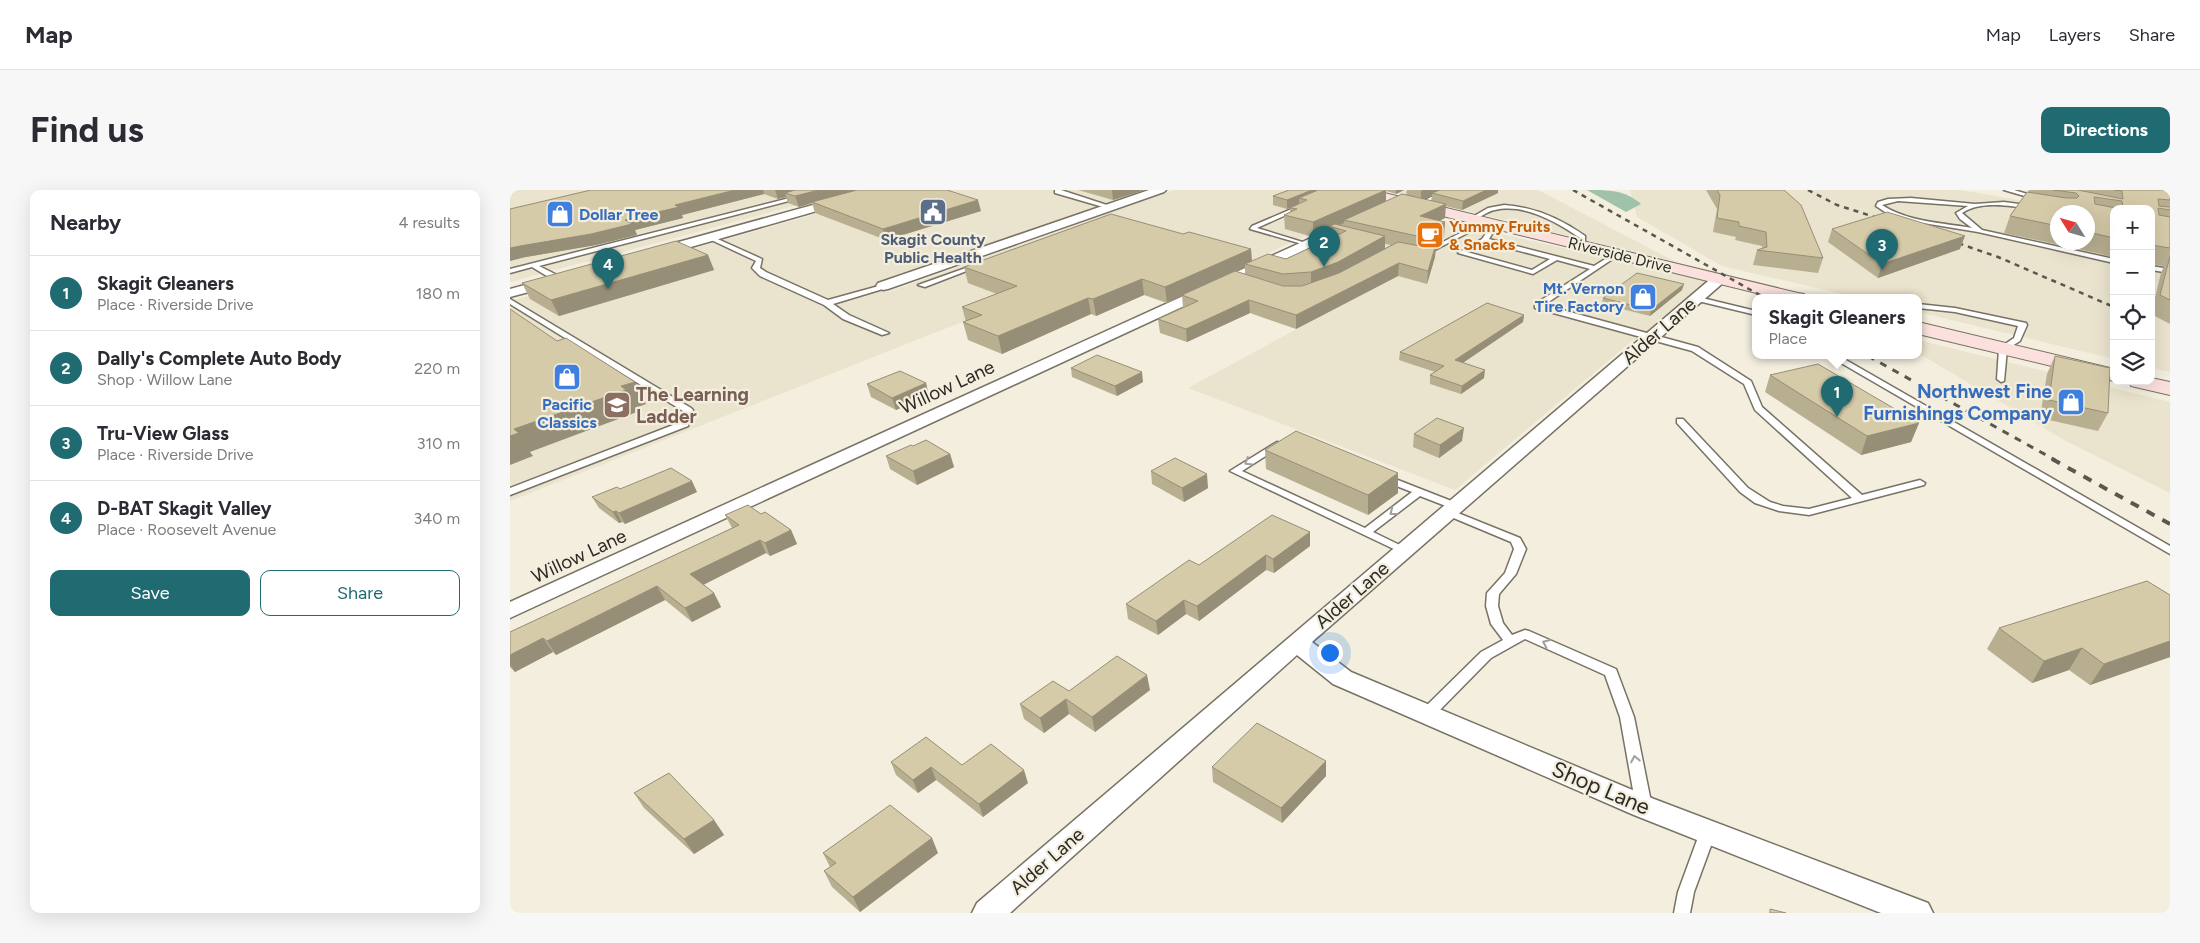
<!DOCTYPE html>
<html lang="en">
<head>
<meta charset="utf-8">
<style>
	body { margin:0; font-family:Figtree,sans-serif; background:#f7f7f7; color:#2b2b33 }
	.controls { position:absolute; right:15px; top:15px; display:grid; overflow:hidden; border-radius:10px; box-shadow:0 5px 20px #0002 }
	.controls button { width:45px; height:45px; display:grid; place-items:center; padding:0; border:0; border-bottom:1px solid #e1e1e2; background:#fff; color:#2b2b33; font:25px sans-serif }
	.compass { position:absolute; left:1540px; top:15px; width:45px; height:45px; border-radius:50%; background:#fff; box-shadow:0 5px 20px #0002; rotate:307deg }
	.you { position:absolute; left:819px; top:462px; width:18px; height:18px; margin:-12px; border:4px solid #fff; border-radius:50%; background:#1a73e8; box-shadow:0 0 0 8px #1a73e833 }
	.badge { display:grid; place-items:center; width:32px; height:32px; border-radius:50%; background:#206b72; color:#fff; font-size:16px; font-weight:700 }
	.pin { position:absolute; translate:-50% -41px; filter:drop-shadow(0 1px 2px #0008) }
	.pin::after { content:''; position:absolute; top:26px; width:18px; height:15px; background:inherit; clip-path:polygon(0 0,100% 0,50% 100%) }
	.popup { position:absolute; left:1242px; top:104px; width:170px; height:65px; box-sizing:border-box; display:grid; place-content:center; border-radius:10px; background:#fff; filter:drop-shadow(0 1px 4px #0005); font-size:16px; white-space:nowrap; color:#7c7c81 }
	.popup b { font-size:19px; color:#2b2b33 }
	.popup::after { content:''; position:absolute; left:50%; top:100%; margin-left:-10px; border:10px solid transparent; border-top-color:#fff }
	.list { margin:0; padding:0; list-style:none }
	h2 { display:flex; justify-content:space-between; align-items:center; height:65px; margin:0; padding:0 20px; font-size:21px }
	h2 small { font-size:16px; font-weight:400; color:#7c7c81 }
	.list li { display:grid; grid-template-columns:32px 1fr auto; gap:15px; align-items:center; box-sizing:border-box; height:75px; padding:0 20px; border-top:1px solid #e1e1e2 }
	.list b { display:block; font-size:19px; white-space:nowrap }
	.list p { margin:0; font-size:16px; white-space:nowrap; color:#7c7c81 }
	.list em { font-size:16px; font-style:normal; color:#7c7c81 }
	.actions { display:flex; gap:10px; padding:15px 20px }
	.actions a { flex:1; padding:11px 0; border:1px solid #206b72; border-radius:10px; text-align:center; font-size:18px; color:#206b72 }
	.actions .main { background:#206b72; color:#fff }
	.icon { flex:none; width:28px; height:28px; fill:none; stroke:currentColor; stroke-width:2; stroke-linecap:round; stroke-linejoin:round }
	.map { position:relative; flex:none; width:1660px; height:723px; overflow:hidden; border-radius:10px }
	header { display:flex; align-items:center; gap:30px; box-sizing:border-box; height:70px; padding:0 25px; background:#fff; border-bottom:1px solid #e1e1e2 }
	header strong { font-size:24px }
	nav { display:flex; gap:28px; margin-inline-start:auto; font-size:18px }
	.intro { display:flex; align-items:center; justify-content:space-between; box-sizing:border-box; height:120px; padding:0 30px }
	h1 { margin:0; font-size:35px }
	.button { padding:12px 22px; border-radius:10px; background:#206b72; color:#fff; font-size:18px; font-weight:700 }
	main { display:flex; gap:30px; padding:0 30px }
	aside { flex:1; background:#fff; border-radius:10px; box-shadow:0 5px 20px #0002 }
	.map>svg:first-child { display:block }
</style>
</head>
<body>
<header>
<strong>Map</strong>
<nav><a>Map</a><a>Layers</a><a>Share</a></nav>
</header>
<div class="intro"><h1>Find us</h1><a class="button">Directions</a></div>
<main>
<aside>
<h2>Nearby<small>4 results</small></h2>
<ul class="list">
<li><span class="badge">1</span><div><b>Skagit Gleaners</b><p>Place · Riverside Drive</p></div><em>180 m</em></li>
<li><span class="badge">2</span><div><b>Dally's Complete Auto Body</b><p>Shop · Willow Lane</p></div><em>220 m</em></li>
<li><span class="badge">3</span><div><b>Tru-View Glass</b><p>Place · Riverside Drive</p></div><em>310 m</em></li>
<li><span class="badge">4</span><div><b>D-BAT Skagit Valley</b><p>Place · Roosevelt Avenue</p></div><em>340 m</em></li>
</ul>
<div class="actions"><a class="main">Save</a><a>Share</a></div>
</aside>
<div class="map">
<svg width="1660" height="723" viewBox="0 0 1660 723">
	<rect width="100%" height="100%" fill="#f3eede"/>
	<!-- built -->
	<g fill="#eae3cd">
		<path d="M0,0H344L0,92Z"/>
		<path d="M390,0H636L364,94L378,102L663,0H813L867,13L691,94L611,69L0,311V111Z"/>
		<path d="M873,0H1028L1166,72Z"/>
		<path d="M1120,0H1450L1577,22H1548V52H1578L1604,27V169L1408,122V108H1350L1212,76L1127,27Z"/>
		<path d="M890,21L1202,92L1134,152L1123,150L945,300L678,198L811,126L721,97Z"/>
		<path d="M1641,34L1660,37V182L1641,178Z"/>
		<path d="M1408,150L1660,212V303L1554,250L1408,163Z"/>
	</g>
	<!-- forest -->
	<path fill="#a1c2aa" d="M1077,0C1100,0 1115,0 1131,14L1116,22Z"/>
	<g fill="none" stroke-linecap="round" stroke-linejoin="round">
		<!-- lane casing -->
		<g stroke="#777264" stroke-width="3">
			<g id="lane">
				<path d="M311,0H321L29,76L51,87V91H45L22,77L0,83V79Z"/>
				<path d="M545,0H551L603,17L600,19L545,3Z"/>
				<path d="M936,0H944L909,16L904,15Z"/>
				<path d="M1494,0H1504L1531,8L1528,10Z"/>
				<path d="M1401,8L1465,14L1494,12L1524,16V18L1522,19C1501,16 1471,10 1452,23L1472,40L1604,69V73L1468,42L1401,31L1375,22L1366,16L1368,12L1378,9ZM1388,11L1458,16L1446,23L1450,29L1462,38C1433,33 1398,32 1372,15Z"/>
				<path d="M791,15L796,16L747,38L799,54V56L740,39L742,36Z"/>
				<path d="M994,15C1024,17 1051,29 1075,46V56L1070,57V48C1047,32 1014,13 985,20C978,21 971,27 964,30L959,29L978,18Z"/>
				<path d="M975,30L978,32L977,33L915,65L910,64Z"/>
				<path d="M992,34L995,36L994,37L982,44L979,49L1084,76L1105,63L1110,64L1034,115L1188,157L1241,191L1252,217L1352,305L1410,290L1415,293L1414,295L1299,325L1269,321L1245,313L1230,302L1167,233V229H1173L1238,298L1260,312L1273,316L1299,319L1342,308L1245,220L1234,194L1182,161L1025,118V114L1080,79L1047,70L1023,84L948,63L972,49L977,42ZM976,52L1040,69L1022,80L957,62Z"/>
				<path d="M197,46H201L252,69L250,78L256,82L318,110L376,94V98L323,114L339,125L379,143L372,145L333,129L314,115L250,86L242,78L246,71L197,48Z"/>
				<path d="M467,74L472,75L415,97L408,95Z"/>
				<path d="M1641,76L1660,79V83L1641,80Z"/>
				<path d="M1184,106L1246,121V125L1184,110Z"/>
				<path d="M0,109L181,218L183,220L178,236L0,305V298L171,232L173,221L0,114Z"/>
				<path d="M1408,114L1445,118L1516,133L1517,135L1510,151L1497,159L1494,191L1491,192L1487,189L1489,158L1504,148L1508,136L1445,122L1408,118Z"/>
				<path d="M1319,166H1329L1660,356V364Z"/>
				<path d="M767,252L770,253L772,255L770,257L732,281L855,338L902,302L871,290L870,288L871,286L875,285L949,314L950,316L945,319L941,318L910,306L863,342L900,360L898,362H890L720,281Z"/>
				<path d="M938,319L1010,348L1016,359L1006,384L989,404L988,416L993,433L1002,445L1015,440L1019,441L1106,479L1124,527L1142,617L1139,621L1134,623L1129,621L1126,617L1110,527L1095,485L1015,449L981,468L922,528L917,529L912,528L910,524L912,520L971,462L993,450L981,434L976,416L977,403L995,383L1004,359L1001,352L934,324L933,322Z"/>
				<path d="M1198,636L1203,637L1206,642L1184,702L1180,723H1164L1168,702L1190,642L1193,637Z"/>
			</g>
		</g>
		<!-- street casing -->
		<g stroke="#777264" stroke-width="3">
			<g id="street">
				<path d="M357,0H375L373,2L153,65L148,66L142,62L143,59Z"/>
				<path d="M639,0H656L654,2L378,99L373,100L366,96L368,93Z"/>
				<path d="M845,28L849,29L851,32L849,35L0,428V412Z"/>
				<path d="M1209,85L1214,86L1216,89L1214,92L802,452L841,482L1144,609L1418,713L1423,723H1371L1124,625L823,494L787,465L500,723H462L467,713L1204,86Z"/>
				<path d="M44,87L49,88L51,91L49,94L0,107V99Z"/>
			</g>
		</g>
		<!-- secondary casing -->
		<g stroke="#777264" stroke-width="2">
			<g id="secondary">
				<path d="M837,0H862L1288,103L1294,104L1297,108H1267L839,3Z"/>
				<path d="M1408,132L1604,179V191L1408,144Z"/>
				<path d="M1641,188L1660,192V205L1621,196L1619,191H1641Z"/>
			</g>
		</g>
		<!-- lane -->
		<use href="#lane" fill="#fff" fill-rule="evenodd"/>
		<!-- street -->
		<use href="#street" fill="#fff" fill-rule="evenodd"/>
		<!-- secondary -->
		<use href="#secondary" fill="#fbe0dd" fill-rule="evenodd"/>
		<!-- rail-far2 -->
		<g stroke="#59574f" stroke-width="2.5" stroke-dasharray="5 5" stroke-linecap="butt">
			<path d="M1063,0L1255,108"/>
			<path d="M1298,0L1327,15L1374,30"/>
			<path d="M1439,50L1488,67L1604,117"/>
		</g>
		<!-- rail-far1 -->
		<path stroke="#59574f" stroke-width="3" stroke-dasharray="7 7" stroke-linecap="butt" d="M1358,166L1545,270"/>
		<!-- rail -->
		<path stroke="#59574f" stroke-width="4" stroke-dasharray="9 9" stroke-linecap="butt" d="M1542,269L1660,334"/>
	</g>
	<!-- wall -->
	<g fill="#b8af91" fill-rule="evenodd">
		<path d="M81,0H437L471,21L376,50L305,23L302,13L289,17L278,13L276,7L268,9L254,4L172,25L173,28L125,40L127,45L86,55L16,67Z"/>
		<path d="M568,0H635L603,10Z"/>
		<path d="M779,0H894L886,4L876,1V11L896,5L897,0H988V3L952,20L935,16V28L929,31L934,47L922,53L926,54L925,67L917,94L888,86L786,139L740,123L677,152L650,143L648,129L673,117L672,106L657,113L634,105L586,126L581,124L492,164L458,150L453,132H456L452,117L487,104L458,93L454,77L673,44L741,59L742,71L776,69L819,49V39L803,47L775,39L774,25L780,22V18L777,19L763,15V6ZM922,5L921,11L913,9ZM875,54L881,55L875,58ZM735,78V84L726,82Z"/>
		<path d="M1196,0H1274L1313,68L1308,83L1243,75L1247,60L1252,58V56L1225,50L1226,47L1203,42L1207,19Z"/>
		<path d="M1519,0H1660V134L1641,124L1651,83L1654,76L1641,74V19H1604V68L1591,64L1494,43L1500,26L1518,2ZM1548,22H1578V52H1548Z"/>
		<path d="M1322,39L1450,59L1368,88L1318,52Z"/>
		<path d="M198,65L204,80L49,126L20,109L12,93Z"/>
		<path d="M1172,100L1140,126L1092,114L1093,108Z"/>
		<path d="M1014,125L1013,132L952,173L974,188L951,204L920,194V185L925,182L889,170L890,162Z"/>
		<path d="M1545,166L1598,223L1588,241L1530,228L1537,184Z"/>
		<path d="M561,178L633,192L607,206L562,187Z"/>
		<path d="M1260,185L1409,233L1401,252L1351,265L1255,202Z"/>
		<path d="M416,193L419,206L386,220L361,207L357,194Z"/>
		<path d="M904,244L952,251L929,268L903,257Z"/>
		<path d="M403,256L440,264L444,277L407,295L380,279L376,266Z"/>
		<path d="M755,260L888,303L858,325L756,279Z"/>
		<path d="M641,281L698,298L674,312L642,294Z"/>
		<path d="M187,302L115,334L112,332L109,333L89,318L82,307Z"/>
		<path d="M251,324L281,340L287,354L260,366L256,363L193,395L204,403L211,417L182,432L155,410L46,465L43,462L5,482L0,477V442L222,338L215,325Z"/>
		<path d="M800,342V356L764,383L756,380L689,431L676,424L648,445L618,429L616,414L689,375Z"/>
		<path d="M1660,405V467L1580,495L1559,480L1522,493L1477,459L1489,438Z"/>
		<path d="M640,500L585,542L559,524L534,543L514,529L510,514L559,501Z"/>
		<path d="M816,571V586L772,633L703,592L702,577Z"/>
		<path d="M381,572L452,575L518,593L473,627L426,590L408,603L386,585Z"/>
		<path d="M124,603L204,630L214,645L184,664L134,618Z"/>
		<path d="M313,663H428L350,722L322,697L314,681L320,677Z"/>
	</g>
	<!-- shaded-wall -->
	<g fill="#968e76">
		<path d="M225,0H253L254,4L172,25L173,28L125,40L127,45L86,55L16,67L0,71V58L115,30L165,15Z"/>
		<path d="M265,0H304L275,3L276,7L268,9Z"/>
		<path d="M309,0H350L302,12V13L289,17L285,6Z"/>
		<path d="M602,0H635L603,10Z"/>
		<path d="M802,0H823L789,8V14L777,19V10Z"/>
		<path d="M876,0V14L834,30V33L823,38L819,36V39L803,47V32Z"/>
		<path d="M886,0H894L886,4Z"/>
		<path d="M913,0H932L922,3V5L911,10V1Z"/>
		<path d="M976,0H988V3L952,20L953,11Z"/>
		<path d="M468,10L471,21L376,50L373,39Z"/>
		<path d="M936,14L935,28L909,41L910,26Z"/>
		<path d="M935,32L934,47L907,61V46Z"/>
		<path d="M875,46V61L801,98V82Z"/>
		<path d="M1455,46L1450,59L1368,88L1372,74Z"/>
		<path d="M926,54L925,67L917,94L918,81Z"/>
		<path d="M741,59L742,74H735V78L657,113L655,97Z"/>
		<path d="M198,65L204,80L49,126L41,110Z"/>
		<path d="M889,73L888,86L786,139V125Z"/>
		<path d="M632,89L634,105L586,126L583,109Z"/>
		<path d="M1174,94L1172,100L1140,126L1141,120Z"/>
		<path d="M578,108L581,124L492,164L488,146Z"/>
		<path d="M739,110L740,123L677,152L676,139Z"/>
		<path d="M1014,125L1013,132L944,179L945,170Z"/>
		<path d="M975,180L974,188L951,204L952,196Z"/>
		<path d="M632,182L633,192L607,206L605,196Z"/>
		<path d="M125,192L136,214L125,218L127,222L20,262L23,266L0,275V246L4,239L111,196Z"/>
		<path d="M416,193L419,206L386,220L382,208Z"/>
		<path d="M1409,233L1401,252L1351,265L1357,246Z"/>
		<path d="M954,238L952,251L929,268L930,255Z"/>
		<path d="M440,264L444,277L407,295L403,281Z"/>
		<path d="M888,283V303L858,325V305Z"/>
		<path d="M697,284L698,298L674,312L672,298Z"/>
		<path d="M182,291L187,302L115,334L109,323Z"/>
		<path d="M106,321L112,332L109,333L103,322Z"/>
		<path d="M281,340L287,354L260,366L255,353Z"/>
		<path d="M800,342V356L764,383L763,369Z"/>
		<path d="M250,350L256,363L187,398L180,384Z"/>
		<path d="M756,365V380L689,431L687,416Z"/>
		<path d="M147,396L155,410L46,465L37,451Z"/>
		<path d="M204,403L211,417L182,432L175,418Z"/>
		<path d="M674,410L676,424L648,445L646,431Z"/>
		<path d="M33,448L43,462L5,482L0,475V465Z"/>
		<path d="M1660,451V467L1580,495L1594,474Z"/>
		<path d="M1572,458L1559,480L1522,493L1534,471Z"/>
		<path d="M637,485L640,500L585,542L582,527Z"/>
		<path d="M556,509L559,524L534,543L530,528Z"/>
		<path d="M816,571V586L772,633L771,618Z"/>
		<path d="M421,577L426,590L408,603L403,590Z"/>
		<path d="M514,580L518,593L473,627L469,614Z"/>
		<path d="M204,630L214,645L184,664L174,649Z"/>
		<path d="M422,648L428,663L350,722L343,707Z"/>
	</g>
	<!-- building -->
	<g fill="#d6cba9" stroke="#968e76" fill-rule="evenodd">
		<path d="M81,0H225L165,15L169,17L115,30L122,34L81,44L10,56L0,58V19Z"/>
		<path d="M285,0H309L285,6L275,3Z"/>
		<path d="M347,0H437L468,10L373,39L302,12Z"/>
		<path d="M779,0H802L777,10L763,6Z"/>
		<path d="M808,0H876L803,32L774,25L787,19L780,18L797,10L789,8Z"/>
		<path d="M930,0H976L953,11L922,3Z"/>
		<path d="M1207,0H1274L1291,15L1313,68L1247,60L1257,57L1256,42L1229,36V32L1207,28L1210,5Z"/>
		<path d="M1543,0H1568L1613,9L1612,1L1604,0H1660V10L1648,9L1649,16L1660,17V20L1648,18L1649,25L1660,27V58L1641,55V19H1604V48L1578,42V22H1548V36L1500,26L1517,2L1556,8H1567L1569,6L1566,3ZM1584,7L1612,11L1613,17L1611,19L1585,14Z"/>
		<path d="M892,4L936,14L910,26L935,32L907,46L834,30Z"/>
		<path d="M1377,22L1455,46L1372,74L1322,39Z"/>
		<path d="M601,24L673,44L679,42L741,59L655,97L632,89L583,109L578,108L488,146L453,132L472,125L452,117L507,96L454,77Z"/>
		<path d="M825,34L875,46L828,72L801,82L773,84L735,74L758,64L776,69L836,41L819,36Z"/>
		<path d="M166,51L198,65L41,110L12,93Z"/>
		<path d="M888,52L910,56L918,52L926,54L918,81L889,73L786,125L739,110L676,139L648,129L688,111L672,105L725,81L773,96H792L829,83Z"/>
		<path d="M1660,66V110L1650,105Z"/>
		<path d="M1127,83L1174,94L1141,120L1093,108Z"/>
		<path d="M977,113L1014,125L945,170L975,180L952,196L920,185L934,176L890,162Z"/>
		<path d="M0,119L47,151L56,148L125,192L111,196L116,200L4,239L9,243L0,246Z"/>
		<path d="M587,165L632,182L605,196L561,178Z"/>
		<path d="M1545,166L1600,178L1598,223L1539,210Z"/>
		<path d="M1308,174L1409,233L1357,246L1260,185Z"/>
		<path d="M390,181L416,193L382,208L357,194Z"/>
		<path d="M927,228L954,238L930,255L904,244Z"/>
		<path d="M786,241L888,283L858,305L755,260Z"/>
		<path d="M416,250L440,264L403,281L376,266L401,255L403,256Z"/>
		<path d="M665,268L697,284L672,298L641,281Z"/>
		<path d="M161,278L182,291L109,323L106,321L103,322L82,307L107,297L110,299Z"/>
		<path d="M238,315L251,324L255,322L281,340L255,353L250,350L180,384L204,403L175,418L147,396L37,451L33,448L0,465V442L229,335L215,325Z"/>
		<path d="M762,325L800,342L763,369L756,365L687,416L674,410L646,431L616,414L679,370L689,375Z"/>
		<path d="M1637,391L1660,405V451L1594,474L1572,458L1534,471L1489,438Z"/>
		<path d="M607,466L637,485L582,527L556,509L530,528L510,514L543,491L559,501Z"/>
		<path d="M747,533L816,571L771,618L702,577Z"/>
		<path d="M416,547L452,575L481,554L514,580L469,614L421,577L403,590L381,572Z"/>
		<path d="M159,583L204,630L174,649L124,603Z"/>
		<path d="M380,615L422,648L343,707L314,681L326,673L313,663Z"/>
		<path d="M1260,719L1276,723H1260Z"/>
	</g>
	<!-- one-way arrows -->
	<defs><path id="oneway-chevron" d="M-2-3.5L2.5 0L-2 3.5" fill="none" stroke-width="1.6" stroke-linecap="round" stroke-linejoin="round" transform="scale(1.25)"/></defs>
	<g stroke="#a0a09d">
		<use href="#oneway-chevron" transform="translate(738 272) rotate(148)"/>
		<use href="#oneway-chevron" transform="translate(883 322) rotate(143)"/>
		<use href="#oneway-chevron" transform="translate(1036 453) rotate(-156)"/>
		<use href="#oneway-chevron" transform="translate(1125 569) rotate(-101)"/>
	</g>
	<!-- icons -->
	<defs>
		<g id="civic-square" transform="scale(1.4375)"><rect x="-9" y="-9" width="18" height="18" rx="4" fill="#5c6f8a" stroke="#f3eede"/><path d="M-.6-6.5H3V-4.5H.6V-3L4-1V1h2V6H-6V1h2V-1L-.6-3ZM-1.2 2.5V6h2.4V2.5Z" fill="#fff"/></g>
		<g id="shop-square" transform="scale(1.4375)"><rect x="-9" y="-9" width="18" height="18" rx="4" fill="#3f7fe0" stroke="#f3eede"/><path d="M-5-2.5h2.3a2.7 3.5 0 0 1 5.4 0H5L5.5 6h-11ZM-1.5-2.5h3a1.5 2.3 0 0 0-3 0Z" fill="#fff"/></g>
		<g id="cafe-square" transform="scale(1.4375)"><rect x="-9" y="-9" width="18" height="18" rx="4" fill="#e8710a" stroke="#f3eede"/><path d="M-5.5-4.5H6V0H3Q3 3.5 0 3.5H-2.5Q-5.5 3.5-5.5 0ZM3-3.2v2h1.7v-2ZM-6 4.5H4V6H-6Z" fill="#fff"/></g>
		<g id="school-square" transform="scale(1.4375)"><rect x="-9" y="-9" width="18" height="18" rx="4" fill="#8d6e63" stroke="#f3eede"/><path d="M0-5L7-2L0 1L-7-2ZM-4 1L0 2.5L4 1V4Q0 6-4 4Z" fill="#fff"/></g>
	</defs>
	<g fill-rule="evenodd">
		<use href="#civic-square" x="423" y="22"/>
		<use href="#shop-square" x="50" y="24"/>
		<use href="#cafe-square" x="920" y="45"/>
		<use href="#shop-square" x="1133" y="107"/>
		<use href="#shop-square" x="57" y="187"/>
		<use href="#shop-square" x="1561" y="212"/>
		<use href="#school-square" x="107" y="215"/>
	</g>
	<g text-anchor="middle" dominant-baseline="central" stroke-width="4.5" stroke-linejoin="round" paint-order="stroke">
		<!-- far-shop labels -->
		<g font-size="16" font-weight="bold" fill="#366cbe" stroke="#f3eede" text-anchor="start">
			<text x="69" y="24">Dollar Tree</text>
			<text x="1114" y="98" text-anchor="end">Mt. Vernon<tspan x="1114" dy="18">Tire Factory</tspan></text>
			<text x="57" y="214" text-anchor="middle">Pacific<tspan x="57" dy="18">Classics</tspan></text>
		</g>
		<!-- far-food labels -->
		<g font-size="16" font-weight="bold" fill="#c56008" stroke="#f3eede" text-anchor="start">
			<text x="939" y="36">Yummy Fruits<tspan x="939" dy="18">&amp; Snacks</tspan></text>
		</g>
		<!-- far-service labels -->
		<g font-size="16" font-weight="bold" fill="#4e5e75" stroke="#f3eede">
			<text x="423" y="49">Skagit County<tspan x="423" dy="18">Public Health</tspan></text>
		</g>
		<!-- far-street labels -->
		<g font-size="16" fill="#2c2b25" stroke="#f3eede">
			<text transform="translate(1110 65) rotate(14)">Riverside Drive</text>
		</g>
		<!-- street labels -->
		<g font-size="19" fill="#2c2b25" stroke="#f3eede">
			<text transform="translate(1149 141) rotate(-41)">Alder Lane</text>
			<text transform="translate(437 197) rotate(-25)">Willow Lane</text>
			<text transform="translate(69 366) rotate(-25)">Willow Lane</text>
			<text transform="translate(842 405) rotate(-41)">Alder Lane</text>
			<text transform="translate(537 671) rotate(-41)">Alder Lane</text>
		</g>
		<!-- shop labels -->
		<g font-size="19" font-weight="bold" fill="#366cbe" stroke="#f3eede" text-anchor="end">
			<text x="1542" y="201">Northwest Fine<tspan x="1542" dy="22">Furnishings Company</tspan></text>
		</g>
		<!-- education labels -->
		<g font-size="19" font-weight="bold" fill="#785e54" stroke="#f3eede" text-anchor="start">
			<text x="126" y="204">The Learning<tspan x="126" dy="22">Ladder</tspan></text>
		</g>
		<!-- near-street labels -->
		<g font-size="22" fill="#2c2b25" stroke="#f3eede">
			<text transform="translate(1091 598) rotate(23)">Shop Lane</text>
		</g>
	</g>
</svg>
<div class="controls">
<button>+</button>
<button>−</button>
<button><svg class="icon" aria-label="locate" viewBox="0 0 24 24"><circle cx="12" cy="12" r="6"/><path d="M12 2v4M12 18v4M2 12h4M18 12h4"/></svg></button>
<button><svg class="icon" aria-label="layers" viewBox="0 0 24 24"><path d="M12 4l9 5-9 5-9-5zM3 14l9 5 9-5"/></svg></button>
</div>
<svg class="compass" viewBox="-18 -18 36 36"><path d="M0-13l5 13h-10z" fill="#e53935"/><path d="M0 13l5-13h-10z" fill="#7c7c81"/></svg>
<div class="you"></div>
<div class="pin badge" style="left:1327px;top:227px">1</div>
<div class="popup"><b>Skagit Gleaners</b>Place</div>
<div class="pin badge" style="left:814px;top:77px">2</div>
<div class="pin badge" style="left:1372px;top:80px">3</div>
<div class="pin badge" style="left:98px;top:99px">4</div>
</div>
</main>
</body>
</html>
